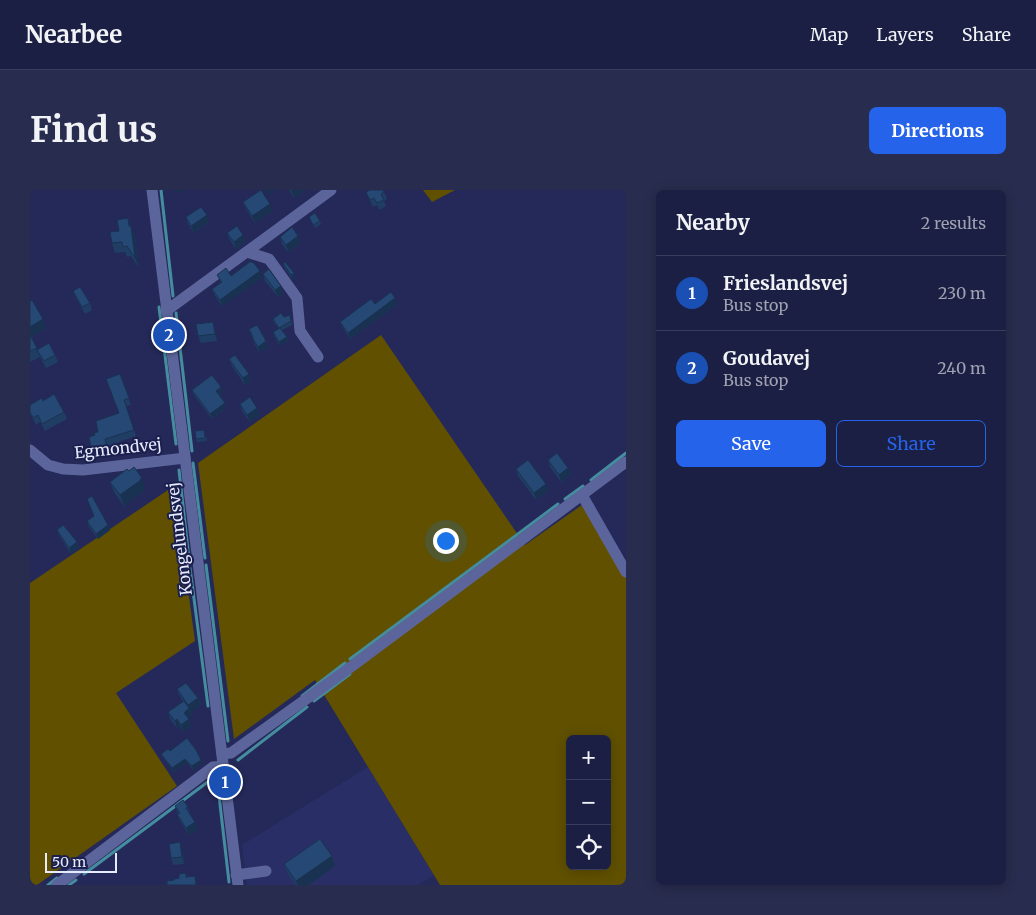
<!DOCTYPE html>
<html lang="en">
<head>
<meta charset="utf-8">
<style>
	body { margin:0; font-family:Merriweather,serif; background:#282c4e; color:#f1f3f6 }
	.controls { position:absolute; right:15px; bottom:15px; display:grid; overflow:hidden; border-radius:8px; box-shadow:0 2px 12px #0003 }
	.controls button { width:45px; height:45px; display:grid; place-items:center; padding:0; border:0; border-bottom:1px solid #393d5c; background:#1b1f43; color:#f1f3f6; font:25px sans-serif }
	.scale { position:absolute; left:15px; bottom:12px; width:72px; box-sizing:border-box; padding-left:5px; border:2px solid #e5eafc; border-top:0; font-size:14px; line-height:18px; white-space:nowrap; color:#e5eafc; -webkit-text-stroke:4px #1b1f4e; paint-order:stroke }
	.you { position:absolute; left:415px; top:350px; width:18px; height:18px; margin:-12px; border:4px solid #fff; border-radius:50%; background:#1a73e8; box-shadow:0 0 0 8px #1a73e833 }
	.badge { display:grid; place-items:center; width:32px; height:32px; border-radius:50%; background:#2563eb; color:#fff; font-size:16px; font-weight:700 }
	.pin { position:absolute; translate:-50% -50%; border:2px solid #fff; box-shadow:0 1px 5px #0006 }
	.list { margin:0; padding:0; list-style:none }
	h2 { display:flex; justify-content:space-between; align-items:center; height:65px; margin:0; padding:0 20px; font-size:21px }
	h2 small { font-size:16px; font-weight:400; color:#a0a2b2 }
	.list li { display:grid; grid-template-columns:32px 1fr auto; gap:15px; align-items:center; box-sizing:border-box; height:75px; padding:0 20px; border-top:1px solid #393d5c }
	.list b { display:block; font-size:19px; white-space:nowrap }
	.list p { margin:0; font-size:16px; white-space:nowrap; color:#a0a2b2 }
	.list em { font-size:16px; font-style:normal; color:#a0a2b2 }
	.actions { display:flex; gap:10px; padding:15px 20px }
	.actions a { flex:1; padding:11px 0; border:1px solid #2563eb; border-radius:8px; text-align:center; font-size:18px; color:#2563eb }
	.actions .main { background:#2563eb; color:#fff }
	.icon { flex:none; width:28px; height:28px; fill:none; stroke:currentColor; stroke-width:2; stroke-linecap:round; stroke-linejoin:round }
	.map { position:relative; flex:none; width:596px; height:695px; overflow:hidden; border-radius:8px }
	header { display:flex; align-items:center; gap:30px; box-sizing:border-box; height:70px; padding:0 25px; background:#1b1f43; border-bottom:1px solid #393d5c }
	header strong { font-size:24px }
	nav { display:flex; gap:28px; margin-inline-start:auto; font-size:18px }
	.intro { display:flex; align-items:center; justify-content:space-between; box-sizing:border-box; height:120px; padding:0 30px }
	h1 { margin:0; font-size:35px }
	.button { padding:12px 22px; border-radius:8px; background:#2563eb; color:#fff; font-size:18px; font-weight:700 }
	main { display:flex; gap:30px; padding:0 30px }
	aside { flex:1; background:#1b1f43; border-radius:8px; box-shadow:0 2px 12px #0003 }
	.map>svg:first-child { display:block }
</style>
</head>
<body>
<header>
<strong>Nearbee</strong>
<nav><a>Map</a><a>Layers</a><a>Share</a></nav>
</header>
<div class="intro"><h1>Find us</h1><a class="button">Directions</a></div>
<main>
<div class="map">
<svg width="596" height="695" viewBox="0 0 596 695">
	<rect width="100%" height="100%" fill="#242959"/>
	<!-- built -->
	<path fill="#292f66" d="M338,577L404,685L388,695H217L212,655Z"/>
	<!-- green -->
	<g fill="#605000" fill-rule="evenodd">
		<path d="M393,0H425L402,12Z"/>
		<path d="M351,145L495,355L559,310L596,374V695H410L285,490L204,549L168,273ZM540,549H577V676H540Z"/>
		<path d="M144,296L165,451L86,503L147,596L7,695H0V393Z"/>
	</g>
	<g fill="none" stroke-linecap="round" stroke-linejoin="round">
		<!-- stream -->
		<g stroke="#458d9e" stroke-width="3">
			<path d="M131,0L143,106"/>
			<path d="M129,117L146,254"/>
			<path d="M146,123L162,261"/>
			<path d="M163,273L175,368"/>
			<path d="M149,280L159,369"/>
			<path d="M561,290L596,263"/>
			<path d="M535,309L553,296"/>
			<path d="M176,375L198,551"/>
			<path d="M160,378L178,516"/>
			<path d="M320,469L528,314"/>
			<path d="M272,506L315,473"/>
			<path d="M284,511L320,484"/>
			<path d="M208,570L277,517"/>
			<path d="M188,597L199,692"/>
			<path d="M54,684L179,591"/>
			<path d="M18,695L27,688"/>
			<path d="M39,695L46,690"/>
		</g>
		<!-- minor -->
		<g stroke="#5c659b" stroke-width="11">
			<path d="M122,0L208,695"/>
			<path d="M217,62L239,69L267,108L270,141L288,167"/>
			<path d="M136,121L301,0"/>
			<path d="M0,260L18,275L33,279L53,280L155,268"/>
			<path d="M552,305L596,382"/>
			<path d="M192,564L201,563L325,474L596,272"/>
			<path d="M206,685L236,681"/>
			<path d="M27,695L183,577L193,576"/>
		</g>
	</g>
	<!-- wall -->
	<g fill="#203e64">
		<path d="M259,0H277L264,8Z"/>
		<path d="M336,2H354L357,9L354,11L356,16L350,20L347,15L343,17Z"/>
		<path d="M213,12L242,21L225,33L216,19Z"/>
		<path d="M156,27L179,32L164,43L158,34Z"/>
		<path d="M279,27L290,31L291,34L285,38Z"/>
		<path d="M98,28L105,46L109,78L101,66L97,67L95,62L85,63L82,53Z"/>
		<path d="M197,43L216,52L206,59L200,50Z"/>
		<path d="M250,47L271,53L258,62L252,54Z"/>
		<path d="M253,73L265,87L262,89L254,77Z"/>
		<path d="M233,84L254,102L248,107L235,91Z"/>
		<path d="M187,85L201,86L232,88L192,116L185,106L182,99L191,93Z"/>
		<path d="M43,101L60,113L62,120L55,124L46,108Z"/>
		<path d="M0,111L16,138L1,148L10,167L0,172Z"/>
		<path d="M368,114L320,149L313,138L310,132Z"/>
		<path d="M254,127L261,129L262,135L252,140L257,147L258,150L250,156L244,146L243,142L249,139L244,133L243,129Z"/>
		<path d="M185,139L187,151L171,153L168,146Z"/>
		<path d="M219,139L238,157L229,162L224,153Z"/>
		<path d="M7,160L25,165L28,172L16,178L10,167Z"/>
		<path d="M199,169L219,184L221,191L215,195L202,176Z"/>
		<path d="M90,184L101,215L96,216L106,246L78,256L80,263L65,268L62,261L65,245L89,223Z"/>
		<path d="M191,197L192,202L189,205L195,213L196,218L182,229L164,205L162,200Z"/>
		<path d="M13,211L34,222L37,229L15,241L10,232L6,235L0,224V215Z"/>
		<path d="M210,214L227,218L230,225L220,232L212,221Z"/>
		<path d="M174,240L177,251L167,252L166,249Z"/>
		<path d="M518,270L538,278L541,285L531,292L520,277Z"/>
		<path d="M486,279L518,301L506,310L488,286Z"/>
		<path d="M80,292L115,298L114,299L115,300L94,316L84,302Z"/>
		<path d="M57,309L78,335L80,340L68,349L59,337L57,331L64,326Z"/>
		<path d="M27,340L47,352L49,358L41,364L29,345Z"/>
		<path d="M147,499L168,508L171,514L161,522L162,525L158,528L161,536L153,542L150,536L147,538L140,529L138,522L153,511L149,505Z"/>
		<path d="M140,561L171,570L172,573L163,580L157,572L144,582L133,567L131,564Z"/>
		<path d="M145,616L158,617L160,624L168,639L159,645L150,631L147,624H148Z"/>
		<path d="M150,652L153,659L154,674L143,675L141,668Z"/>
		<path d="M302,666L305,676L279,695H266L258,684L254,674Z"/>
	</g>
	<!-- shaded-wall -->
	<g fill="#1a3251">
		<path d="M146,0H153L147,4Z"/>
		<path d="M236,0H246L238,6Z"/>
		<path d="M261,0H277L264,8Z"/>
		<path d="M240,14L242,21L225,33L222,26Z"/>
		<path d="M177,25L179,32L164,43L161,36Z"/>
		<path d="M98,28L105,46L109,78L105,68Z"/>
		<path d="M213,45L216,52L206,59L204,52Z"/>
		<path d="M268,46L271,53L258,62L256,55Z"/>
		<path d="M230,81L232,88L192,116L190,110Z"/>
		<path d="M264,83L265,87L262,89L261,85Z"/>
		<path d="M251,96L254,102L248,107L245,100Z"/>
		<path d="M365,108L368,114L320,149L318,143Z"/>
		<path d="M13,129L16,138L0,148V137Z"/>
		<path d="M183,132L185,139L187,151L185,144Z"/>
		<path d="M257,147L258,150L250,156L249,152Z"/>
		<path d="M236,151L238,157L229,162L228,157Z"/>
		<path d="M219,184L221,191L215,195L213,188Z"/>
		<path d="M191,197L192,202L187,206L186,201Z"/>
		<path d="M195,213L196,218L182,229L180,224Z"/>
		<path d="M227,218L230,225L220,232L217,225Z"/>
		<path d="M538,278L541,285L531,292L529,285Z"/>
		<path d="M112,288L115,298L114,299L115,300L94,316L90,305Z"/>
		<path d="M516,294L518,301L506,310L504,303Z"/>
		<path d="M78,335L80,340L68,349L66,344Z"/>
		<path d="M47,352L49,358L41,364L39,358Z"/>
		<path d="M168,508L171,514L161,522L162,525L156,530L154,523L159,518L158,515Z"/>
		<path d="M147,529L150,536L147,538L145,531Z"/>
		<path d="M159,529L161,536L153,542L151,535Z"/>
		<path d="M155,569L157,572L144,582L142,578Z"/>
		<path d="M171,570L172,573L163,580L162,576Z"/>
		<path d="M165,632L168,639L159,645L156,638Z"/>
		<path d="M150,652L153,659L154,674L152,667Z"/>
		<path d="M302,666L305,676L279,695H268L266,691Z"/>
	</g>
	<!-- building -->
	<g fill="#254874" stroke="#1a3251">
		<path d="M231,0L240,14L222,26L213,12Z"/>
		<path d="M340,0H353L354,2L351,4L354,10L347,13L344,8L340,10L336,2Z"/>
		<path d="M171,17L177,25L161,36L156,27Z"/>
		<path d="M285,23L290,31L283,35L279,27Z"/>
		<path d="M98,28L99,36H101L105,68L97,56L93,57L92,52L82,53L80,42L89,41L87,30Z"/>
		<path d="M207,36L213,45L204,52L197,43Z"/>
		<path d="M262,37L268,46L256,55L250,47Z"/>
		<path d="M221,71L222,73L223,72L230,81L190,110L182,99L192,92L187,85L196,78L201,86Z"/>
		<path d="M255,72L264,83L261,85L253,73Z"/>
		<path d="M239,79L251,96L245,100L233,84Z"/>
		<path d="M50,97L60,113L52,117L43,101Z"/>
		<path d="M361,102L365,108L318,143L310,132L341,109L345,114Z"/>
		<path d="M2,110L13,129L0,137V111Z"/>
		<path d="M251,123L254,127L260,125L261,131L249,138L243,129Z"/>
		<path d="M183,132L185,144L168,146L166,134Z"/>
		<path d="M227,135L236,151L228,157L222,147H223L219,139Z"/>
		<path d="M250,138L257,147L249,152L243,142Z"/>
		<path d="M0,145L7,158L0,161Z"/>
		<path d="M19,153L25,165L14,171L7,160Z"/>
		<path d="M205,165L219,184L213,188L199,169Z"/>
		<path d="M90,184L99,208L94,210L104,240L75,249L77,257L62,261L59,247L65,245L64,243L68,242L66,231L89,223L76,189Z"/>
		<path d="M182,185L191,197L186,201L195,213L180,224L162,200Z"/>
		<path d="M24,204L34,222L12,234L8,225L3,228L0,222V215L12,208L13,211Z"/>
		<path d="M220,207L227,218L217,225L210,214Z"/>
		<path d="M174,240L175,248L166,249L165,241Z"/>
		<path d="M527,263L538,278L529,285L518,270Z"/>
		<path d="M498,270L516,294L504,303L486,279Z"/>
		<path d="M104,277L112,288L110,289L111,290L90,305L80,292L97,279L99,281Z"/>
		<path d="M62,306L78,335L66,344L57,331L64,326L57,309Z"/>
		<path d="M33,335L40,343L47,352L39,358L27,340Z"/>
		<path d="M156,493L168,508L158,515L147,499Z"/>
		<path d="M154,511L159,518L154,523L159,529L151,535L147,529L145,531L138,522Z"/>
		<path d="M157,548L166,560L171,570L162,576L155,569L142,578L131,564L138,559L140,561Z"/>
		<path d="M153,610L158,617L156,618L165,632L156,638L147,624L150,623L145,616Z"/>
		<path d="M290,649L302,666L266,691L254,674Z"/>
		<path d="M150,652L152,667L141,668L139,654Z"/>
		<path d="M156,683V687L165,686L166,695H137V691L144,690V689L149,688V684Z"/>
	</g>
	<g text-anchor="middle" dominant-baseline="central" stroke-width="4" stroke-linejoin="round" paint-order="stroke">
		<!-- street labels -->
		<g font-size="16" fill="#e5eafc" stroke="#1b1f4e">
			<text transform="translate(88 258) rotate(-6)">Egmondvej</text>
			<text transform="translate(149 349) rotate(-97)">Kongelundsvej</text>
		</g>
	</g>
</svg>
<div class="controls">
<button>+</button>
<button>−</button>
<button><svg class="icon" aria-label="locate" viewBox="0 0 24 24"><circle cx="12" cy="12" r="6"/><path d="M12 2v4M12 18v4M2 12h4M18 12h4"/></svg></button>
</div>
<div class="scale">50 m</div>
<div class="you"></div>
<div class="pin badge" style="left:195px;top:592px;background:#1a4fb4">1</div>
<div class="pin badge" style="left:139px;top:145px;background:#1a4fb4">2</div>
</div>
<aside>
<h2>Nearby<small>2 results</small></h2>
<ul class="list">
<li><span class="badge" style="background:#1a4fb4">1</span><div><b>Frieslandsvej</b><p>Bus stop</p></div><em>230 m</em></li>
<li><span class="badge" style="background:#1a4fb4">2</span><div><b>Goudavej</b><p>Bus stop</p></div><em>240 m</em></li>
</ul>
<div class="actions"><a class="main">Save</a><a>Share</a></div>
</aside>
</main>
</body>
</html>
